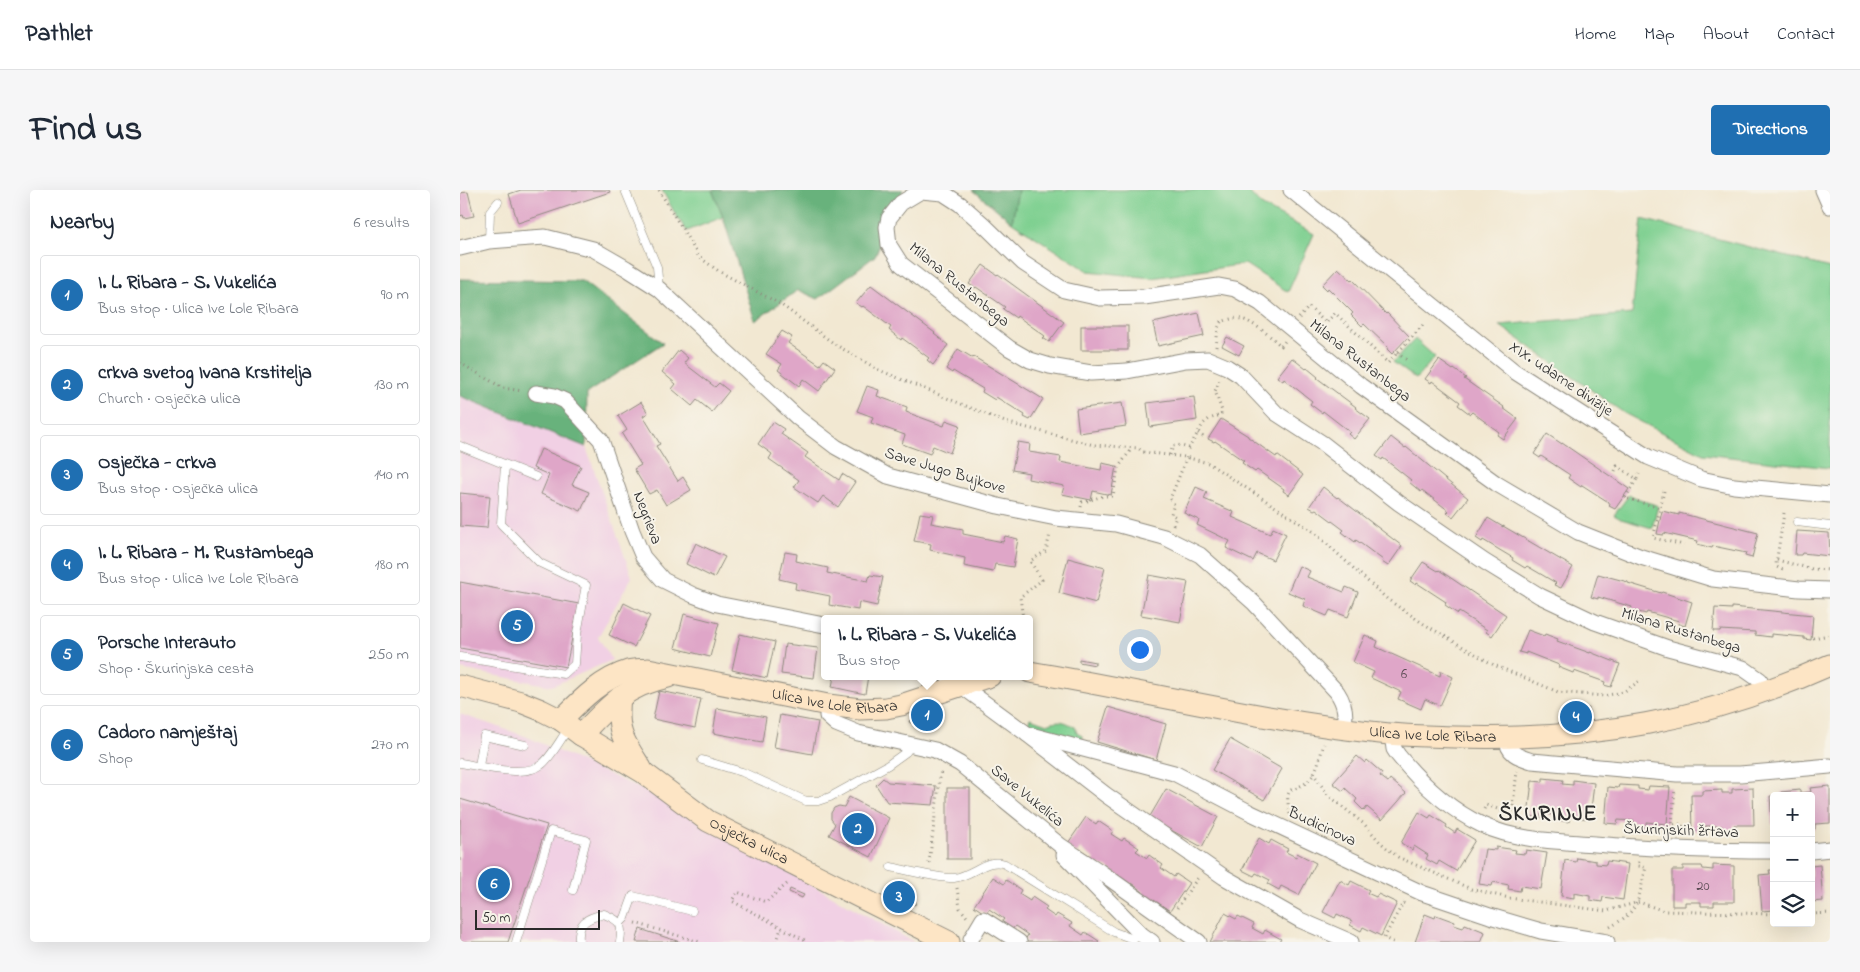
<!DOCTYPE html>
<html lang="en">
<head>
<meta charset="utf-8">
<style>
	body { margin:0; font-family:"Indie Flower",sans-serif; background:#f6f6f7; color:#1f2937 }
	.controls { position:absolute; right:15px; bottom:15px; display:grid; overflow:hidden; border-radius:5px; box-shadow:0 5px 20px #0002 }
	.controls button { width:45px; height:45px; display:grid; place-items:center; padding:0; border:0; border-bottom:1px solid #e0e1e3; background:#fff; color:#1f2937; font:25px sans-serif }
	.scale { position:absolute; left:15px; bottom:12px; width:125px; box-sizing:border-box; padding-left:5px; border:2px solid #2b2b2b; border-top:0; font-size:14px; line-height:18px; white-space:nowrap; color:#2b2b2b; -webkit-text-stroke:4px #f7f3e8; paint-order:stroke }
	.you { position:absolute; left:679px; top:459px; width:18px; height:18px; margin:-12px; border:4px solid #fff; border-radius:50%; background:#1a73e8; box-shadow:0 0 0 8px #1a73e833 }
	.badge { display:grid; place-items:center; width:32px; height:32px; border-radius:50%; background:#1f6fb2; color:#fff; font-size:16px; font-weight:700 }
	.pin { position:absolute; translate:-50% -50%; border:2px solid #fff; box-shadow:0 1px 5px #0006 }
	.popup { position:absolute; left:361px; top:425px; width:212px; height:65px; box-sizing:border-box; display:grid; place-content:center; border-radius:5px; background:#fff; filter:drop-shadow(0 1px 4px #0005); font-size:16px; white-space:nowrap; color:#747a83 }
	.popup b { font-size:19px; color:#1f2937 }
	.popup::after { content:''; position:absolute; left:50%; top:100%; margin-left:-10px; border:10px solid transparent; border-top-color:#fff }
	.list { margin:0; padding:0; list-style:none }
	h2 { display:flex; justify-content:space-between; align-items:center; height:65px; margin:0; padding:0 20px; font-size:21px }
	h2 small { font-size:16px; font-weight:400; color:#747a83 }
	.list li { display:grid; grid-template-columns:32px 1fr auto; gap:15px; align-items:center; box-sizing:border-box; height:80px; margin:0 10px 10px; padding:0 10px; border:1px solid #e0e1e3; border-radius:5px }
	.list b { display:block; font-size:19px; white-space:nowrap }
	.list p { margin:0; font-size:16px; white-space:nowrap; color:#747a83 }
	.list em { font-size:16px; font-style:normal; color:#747a83 }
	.icon { flex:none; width:28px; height:28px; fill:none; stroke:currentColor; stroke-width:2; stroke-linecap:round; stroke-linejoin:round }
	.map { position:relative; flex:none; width:1370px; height:752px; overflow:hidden; border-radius:5px }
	header { display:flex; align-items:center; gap:30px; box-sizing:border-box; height:70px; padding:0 25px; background:#fff; border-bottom:1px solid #e0e1e3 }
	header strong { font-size:24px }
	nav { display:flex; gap:28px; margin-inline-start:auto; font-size:18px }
	.intro { display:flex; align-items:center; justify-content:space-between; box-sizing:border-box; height:120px; padding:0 30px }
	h1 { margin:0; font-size:35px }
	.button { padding:12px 22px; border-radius:5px; background:#1f6fb2; color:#fff; font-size:18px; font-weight:700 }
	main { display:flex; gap:30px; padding:0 30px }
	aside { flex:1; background:#fff; border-radius:5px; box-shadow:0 5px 20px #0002 }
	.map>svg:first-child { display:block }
</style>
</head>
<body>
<header>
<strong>Pathlet</strong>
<nav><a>Home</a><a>Map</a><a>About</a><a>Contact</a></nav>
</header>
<div class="intro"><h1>Find us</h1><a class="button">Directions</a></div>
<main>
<aside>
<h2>Nearby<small>6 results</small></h2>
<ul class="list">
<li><span class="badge">1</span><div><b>I. L. Ribara - S. Vukelića</b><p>Bus stop · Ulica Ive Lole Ribara</p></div><em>90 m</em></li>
<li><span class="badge">2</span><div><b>crkva svetog Ivana Krstitelja</b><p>Church · Osječka ulica</p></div><em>130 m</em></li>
<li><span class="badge">3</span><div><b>Osječka - crkva</b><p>Bus stop · Osječka ulica</p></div><em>140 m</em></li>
<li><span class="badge">4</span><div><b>I. L. Ribara - M. Rustambega</b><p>Bus stop · Ulica Ive Lole Ribara</p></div><em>180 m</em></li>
<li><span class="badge">5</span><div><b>Porsche Interauto</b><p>Shop · Škurinjska cesta</p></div><em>250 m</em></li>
<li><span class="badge">6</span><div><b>Cadoro namještaj</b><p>Shop</p></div><em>270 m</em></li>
</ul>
</aside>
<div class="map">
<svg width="1370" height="752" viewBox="0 0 1370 752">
	<rect width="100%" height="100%" fill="#f7f3e8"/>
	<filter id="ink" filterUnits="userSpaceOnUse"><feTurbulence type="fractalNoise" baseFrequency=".02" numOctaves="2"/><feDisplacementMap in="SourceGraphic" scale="10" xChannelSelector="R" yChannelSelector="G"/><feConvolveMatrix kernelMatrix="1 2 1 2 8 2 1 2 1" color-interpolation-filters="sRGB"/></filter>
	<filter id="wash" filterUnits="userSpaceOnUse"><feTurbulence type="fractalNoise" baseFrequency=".0096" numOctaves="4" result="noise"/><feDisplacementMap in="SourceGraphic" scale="20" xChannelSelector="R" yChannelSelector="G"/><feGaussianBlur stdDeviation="1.12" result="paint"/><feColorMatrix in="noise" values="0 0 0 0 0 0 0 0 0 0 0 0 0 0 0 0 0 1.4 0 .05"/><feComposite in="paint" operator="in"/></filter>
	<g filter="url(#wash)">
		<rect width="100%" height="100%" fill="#f2e8d2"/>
		<!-- built -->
		<g fill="#f1d0e4">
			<path d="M0,206L126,257L172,387L138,447L152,470L92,496L0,479Z"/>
			<path d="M0,524L65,546L181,599L454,752H0Z"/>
		</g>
		<!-- green -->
		<g fill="#7fd091" stroke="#557e5e">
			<path d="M202,0H252L263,27L227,41L217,27Z"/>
			<path d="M558,0H787L801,15L854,44L828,102L785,74L692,88L628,81L552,32Z"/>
			<path d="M1182,29L1370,78V278L1243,264L1164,223L1039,135L1172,124Z"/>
			<path d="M955,149L975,167L956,189L933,172Z"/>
			<path d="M1169,305L1198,316L1192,338L1161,329L1154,325Z"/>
			<path d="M570,528L587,534C599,529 604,531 615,537L617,542L623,547L621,556L567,536Z"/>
		</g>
		<!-- forest -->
		<g fill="#67b27b" stroke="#496e53">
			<path d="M252,0H443L415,66L358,109L338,100L295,131L263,27Z"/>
			<path d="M513,0H558L552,32Z"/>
			<path d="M0,89L122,91L203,153L127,203L126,257L0,206Z"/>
		</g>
		<g id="blocks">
			<!-- building -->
			<g fill="#dfa6c8">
				<path d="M61,0H149L150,2L58,33L49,4Z"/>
				<path d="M8,2L14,26L4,28L3,25L0,26V3Z"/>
				<path d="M523,75L537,85L538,84L604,132L589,152L583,148L585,146L557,126L556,128L543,119L545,117L516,97L515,98L509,94Z"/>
				<path d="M878,78L891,90L892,89L926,124L927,123L949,146L932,164L927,159L928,157L904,134L902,136L891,125L893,123L868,98L867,100L862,95Z"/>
				<path d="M411,95L475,143L474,144L488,155L473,175L467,170L469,168L442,148L441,150L429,140L431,137L403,116L402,117L396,113Z"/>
				<path d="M739,123L744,146L698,156L693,133Z"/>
				<rect x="621" y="136" width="47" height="24"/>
				<path d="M322,141L332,147L328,153L360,175L364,170L375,178L359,201L343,189L339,196L318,180L322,174L306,164Z"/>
				<path d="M767,147L784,156L779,165L762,156Z"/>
				<path d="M498,159L513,168L514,167L583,209L570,230L564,227L565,225L536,207L535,210L522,202L523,199L493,181L492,183L486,179Z"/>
				<path d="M219,160L228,168L224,173L255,197L259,193L269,201L252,222L237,210L232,216L212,199L216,194L202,182Z"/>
				<path d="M832,168L846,179L847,178L858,187L857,188L896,217L895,218L910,229L894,249L888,244L890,242L863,221L862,223L850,214L852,211L824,189L823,191L817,187Z"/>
				<path d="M979,170L993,180L994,179L1006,188L1004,189L1044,217L1043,218L1058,229L1043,249L1037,245L1039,242L1012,222L1010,224L998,215L1000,212L972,191L971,193L965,189Z"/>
				<path d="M407,196L419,200L417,206L447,217L446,222L484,236L486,230L500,235L490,263L473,256L470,264L442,254L445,245L411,233L413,227L397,221Z"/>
				<path d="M734,207L737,230L690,237L687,213Z"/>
				<path d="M181,212L188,223L183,226L200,254L196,256L218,291L223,287L231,300L206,315L197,300L189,304L174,279L181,275L162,244L167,240L158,226Z"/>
				<path d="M662,213L666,236L619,243L616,219Z"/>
				<path d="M761,229L788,246V247L816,267L817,265L843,285L829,305L823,301L824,299L797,280L795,282L782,273L784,271L755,251L754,252L748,249Z"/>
				<path d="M313,232L324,239L321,244L348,263L345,267L379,290L382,284L395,292L378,317L363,306L358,313L334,297L339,290L309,269L312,264L298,254Z"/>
				<path d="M1087,244L1102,254V253L1169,299L1155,319L1149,316L1150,313L1122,295L1121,297L1108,288L1110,285L1081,266L1080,268L1074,264Z"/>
				<path d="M931,247L945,258L946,257L1008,308L993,327L987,323L989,321L962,300L961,302L949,292L951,290L923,268L922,270L916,266Z"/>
				<path d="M558,252L570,254L569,262L601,267L600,272L641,280L642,273L656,276L651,305L633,301L631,310L602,304L604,296L568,289L569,283L552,280Z"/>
				<path d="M81,259L121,276L112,295L129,302L121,321L81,304L89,285L73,278Z"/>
				<path d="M736,297L747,302L744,309L774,322L772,327L810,344L813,338L826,344L813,370L797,363L793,371L766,358L770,351L737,335L739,330L724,323Z"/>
				<path d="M863,297L877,308L878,307L942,356L928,376L922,372L923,370L896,350L895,352L882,342L884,340L856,319L854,320L849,317Z"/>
				<path d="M0,303L30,306L27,338L0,336Z"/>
				<path d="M1202,321L1219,325V323L1298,343L1292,368L1285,366L1286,363L1253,356L1252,358L1237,354L1238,351L1204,343L1203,345L1197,344Z"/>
				<path d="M460,323L473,325L471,333L503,339V344L543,352L545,346L558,349L553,377L535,374L533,382L504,376L505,368L470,360L471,354L454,351Z"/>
				<path d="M1028,328L1043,337V336L1113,377L1101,398L1094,395L1096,393L1067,376L1065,378L1052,370L1053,368L1023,350L1022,352L1016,348Z"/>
				<path d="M1337,341L1369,343L1370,366L1342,363L1341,365H1335Z"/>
				<path d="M236,353L265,367L254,388L226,374Z"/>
				<path d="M325,362L337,364L336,371L368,378L367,383L408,391L410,385L423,387L417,416L399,412L398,420L369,415L370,406L335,399L336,393L319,389Z"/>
				<path d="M608,368L645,378L636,413L599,403Z"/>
				<path d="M963,372L978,381L979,380L1046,425L1032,446L1026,442L1027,440L999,422L998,424L985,415L986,412L957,393L956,395L950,391Z"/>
				<path d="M839,376L850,381L847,387L884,402L886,397L898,402L888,427L870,420L867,426L843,416L845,409L828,402Z"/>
				<path d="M1138,384L1168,392V393L1201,403L1202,402L1232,412L1225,436L1218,434L1219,431L1187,422L1186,424L1171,420L1172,417L1138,407V409L1131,407Z"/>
				<path d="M689,385L728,392L720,432L681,425Z"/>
				<path d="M0,392L119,414L106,477L0,458Z"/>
				<path d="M164,413L190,426L174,457L149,445Z"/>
				<path d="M1272,417L1353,425L1351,450L1344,449V447L1311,444V447L1295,445V442L1260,440V441H1253L1255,418L1272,419Z"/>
				<path d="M224,424L259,433L250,467L215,458Z"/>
				<path d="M1068,440L1084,446L1085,444L1098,449L1097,451L1130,463V462L1160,474L1151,497L1144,495L1145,492L1114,481L1113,483L1098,477L1099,475L1066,462V464L1059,462Z"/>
				<path d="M280,444L315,452L307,488L272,480Z"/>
				<path d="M905,445L918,451L916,457L980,486L981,481L993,487L980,516L965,509L961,519L938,509L941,502L911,488L914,482L893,472Z"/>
				<path d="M325,454L358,458L354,488L321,484Z"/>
				<path d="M619,469L635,472V475L619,472Z"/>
				<path d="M374,486H408L405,504L372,497Z"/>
				<path d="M199,501L241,509L235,538L193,529Z"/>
				<path d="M648,517L706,534L696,570L637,552Z"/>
				<path d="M257,518L306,527L302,552L253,543Z"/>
				<path d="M1129,518V523L1113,525L1112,520Z"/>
				<path d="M320,525L358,532L352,564L314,557Z"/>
				<path d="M464,526L465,528L450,533L449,531Z"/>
				<path d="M770,549L822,579L804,610L752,580Z"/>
				<path d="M897,566L905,573L907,570L922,583L920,586L928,592L930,589L946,603L922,630L907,617L904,621L895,612L897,609L885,598L883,601L873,593Z"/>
				<path d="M423,588L428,592L476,596L473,615L427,612L416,595Z"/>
				<path d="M1083,588L1103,590L1102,594L1113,595V590L1134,593L1130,629L1110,627L1109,632L1097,630V625L1081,624V628L1068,626L1072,591L1083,592Z"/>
				<path d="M1159,595L1178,596V599L1188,600L1189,596L1210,597L1207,634L1186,632V637L1174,636V631L1158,630L1157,634L1145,633L1148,597L1158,598Z"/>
				<path d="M1370,596V633L1355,634V639H1351V606H1321V602L1340,600V603L1351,602L1350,598Z"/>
				<rect x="487" y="598" width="23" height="71"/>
				<path d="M1293,598L1294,635H1274V640H1262V636H1245V640L1232,641L1231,605H1242V601L1262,600V603H1272V599Z"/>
				<path d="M706,599L758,627L742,657L689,628Z"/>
				<path d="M1310,606H1314V634H1312Z"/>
				<path d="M389,607L429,628L411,667L369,645L375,634L371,629V623L374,618L379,616L384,617Z"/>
				<path d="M0,609L87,635L48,752H0Z"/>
				<path d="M959,622L969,628L971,625L987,635L986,637L995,643L997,639L1015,650L996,681L979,671L977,675L966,669L968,665L954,656L952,660L941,653Z"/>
				<path d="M626,627L636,634L638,631L653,641L651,644L662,651L664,648L679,658L676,661L687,668L689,665L703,675L701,678L714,687L716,684L729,693L710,721L697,712L694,716L680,707L683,702L671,693L667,698L655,691L659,686L646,677L632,674L635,669L620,659L617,664L606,656Z"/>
				<path d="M799,648L809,654L811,650L828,659L826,662L836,667L837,663L856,673L839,705L821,696L819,700L808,694L810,690L796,683L794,686L782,680Z"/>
				<path d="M1036,657L1056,660L1055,663L1065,664L1066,660L1087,663L1081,699L1061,696L1060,701L1048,699L1049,695L1033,692L1032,696L1019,694L1025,659L1036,660Z"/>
				<path d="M1117,668L1136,671V674L1146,675L1147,671L1168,674L1163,710L1143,707L1142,712L1130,710V706L1114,703V708L1101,706L1105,670L1116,672Z"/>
				<path d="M1253,675L1274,676V712H1254V716H1241V712H1225V716H1212V680H1223V676H1242L1243,679L1253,680Z"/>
				<path d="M1360,675L1363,711L1351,712V676Z"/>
				<path d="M1309,680H1314V720L1302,721L1299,685L1310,684Z"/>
				<path d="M533,687L544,694L546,690L561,700L559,704L570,711L572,707L587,717L585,720L595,727L597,724L612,733L610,736L623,745L625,742L639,751L638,752H568L565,750L568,745L555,736L551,741L540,734L544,729L529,719L526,724L514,716Z"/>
				<path d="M880,690L889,695L891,691L909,700L907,703L916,707L918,704L937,713L921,746L903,737L901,741L890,735L892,731L877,724L875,728L863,722Z"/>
				<path d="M330,699L344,705L342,708L329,702Z"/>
				<path d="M442,705L456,712L455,715L440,708Z"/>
				<path d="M765,723L776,729L778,726L794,734L792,738L803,744L805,740L821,749L819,752H750Z"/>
				<path d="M965,724L975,728L976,725L995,732L994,735L1003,738L1005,734L1025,742L1021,752H955Z"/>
				<path d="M180,739L220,752H176Z"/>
			</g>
		</g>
	</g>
	<g filter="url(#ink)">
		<use href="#blocks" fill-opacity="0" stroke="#8e8a7e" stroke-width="1"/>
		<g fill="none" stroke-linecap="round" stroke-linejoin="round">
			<!-- lane casing -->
			<g stroke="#8e8a7e" stroke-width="9">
				<g id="lane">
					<path d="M165,0L197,77L199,99"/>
					<path d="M29,51L30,22L38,12"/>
					<path d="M0,256L76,287"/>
					<path d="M1337,332L1370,336"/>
					<path d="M0,467L104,484L115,474L117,444L126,395L80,373L41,334L45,275"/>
					<path d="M242,570L282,582L346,611H358L370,607L428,575L446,562L452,554"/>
					<path d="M0,573C20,576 64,588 81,575C91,568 101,548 109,538"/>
					<path d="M19,576L24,546L65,555"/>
					<path d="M431,677C446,680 481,689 494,688C514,685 527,667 545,674L654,742L673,749L682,745"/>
					<path d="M160,733L165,728L173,706L232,721"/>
					<path d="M56,752L91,641L126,650L113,700"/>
					<path d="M119,752C117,732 127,728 144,724C161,731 163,734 160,752"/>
				</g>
			</g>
			<!-- street casing -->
			<g stroke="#8e8a7e" stroke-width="17">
				<g id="street">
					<path d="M831,0L1054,181L1188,267L1241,289L1274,296L1370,305"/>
					<path d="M1363,0L1370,16"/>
					<path d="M0,58L29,51L85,47L133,59L166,78L199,99L338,228L376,257L428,286L538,316L596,328L656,334L704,347L740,365L794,413L877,502C885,514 887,525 883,539"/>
					<path d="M76,203L94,206L105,211L141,250L172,341L183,367L203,390L233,405L257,414L364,435"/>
					<path d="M488,486L567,544L646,605L764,687L840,730L891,752"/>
					<path d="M1305,501L1300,490L1283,478L1208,458L1135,432L1080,406L1025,372L939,313L862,253L816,223L781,186L767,177L748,169L726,170L667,181L631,183L590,176L570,170L549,158L441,74L429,55L427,37L429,28L441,13L461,1L483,3L500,14L525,36L563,73L604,100L640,108L684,107L759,96L775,99L800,113L901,196L1037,294L1118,342L1181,367L1253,389L1339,399L1370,400"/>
					<path d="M368,515L367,526L376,534L398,543L475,560L500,574L601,656L639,681L739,752"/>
					<path d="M567,544L714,583L791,623L962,703L1030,726L1081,741L1147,752"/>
					<path d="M932,544L934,559L938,565C960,592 990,620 1022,635C1057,651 1097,651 1135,654C1194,659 1254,661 1314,661"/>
					<path d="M1047,548C1047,564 1059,567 1072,571L1217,584H1280L1370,576"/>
					<path d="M1351,661L1370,659"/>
					<path d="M604,665L682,745L692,752"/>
					<path d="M511,749L523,729L559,752"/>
				</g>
			</g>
			<!-- secondary casing -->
			<g stroke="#8e8a7e" stroke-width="23">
				<g id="secondary">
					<path id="s1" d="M570,482C689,502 808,532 929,544C951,546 973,546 995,547C1132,551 1244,531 1370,475"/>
					<path id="s2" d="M0,496L61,512L81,520L101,530L121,545L184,583L248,631L489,752"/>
					<path d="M160,507C156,542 163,550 181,578"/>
					<path id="s3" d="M101,530C120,511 141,489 168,481C174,479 182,480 188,479L368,515L400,519L426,518L441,515L530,486"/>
					<path d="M121,545C149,515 166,496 208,487"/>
				</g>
			</g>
			<!-- path -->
			<g stroke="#8e8a7e" stroke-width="3" stroke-dasharray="1 4" stroke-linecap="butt">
				<path d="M199,0L239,67L260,82L320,114L376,155L419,180L545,232L634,255L678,258L683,262L725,267L748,273L854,342L927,409L964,434L1034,475L1098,502L1144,506L1163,502L1180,491"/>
				<path d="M839,128L849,117L866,133L875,123L928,173L963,135"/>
				<path d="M756,157L758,138L761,132C767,130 774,127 781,129C792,131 813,148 821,156L825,151"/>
				<path d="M937,163L947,170"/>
				<path d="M0,173L43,198L63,201"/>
				<path d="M738,243L745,248"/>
				<path d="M710,265L713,256L718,255L729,258L743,234L749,229L761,225L762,221L755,201L760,190"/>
				<path d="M1155,281L1157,276L1177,289L1165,308L1200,318"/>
				<path d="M1177,289L1179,284"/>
				<path d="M1204,301L1193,348L1224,355"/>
				<path d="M621,317L622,312C634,310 640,305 653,306L658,278L672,258"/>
				<path d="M1324,323L1316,374L1317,377L1325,381"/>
				<path d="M713,335L716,327L711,324L714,314L710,309L727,267"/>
				<path d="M1317,370L1352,379L1370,380"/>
				<path d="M563,429L560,407L582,390L570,371L586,361L590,344"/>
				<path d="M1353,448L1370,445"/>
				<path d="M853,583L868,605L904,634L920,652L938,667L1011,699L1049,708L1146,721L1179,712L1204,721L1314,724"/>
				<path d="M1024,619L1026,615L1052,624L1057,581"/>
				<path d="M830,624C822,589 837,605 851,588C858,579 860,565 864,554"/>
				<path d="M1212,641H1222L1223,634L1212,635L1215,599"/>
				<path d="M469,673L481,580"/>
				<path d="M327,694L306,712L277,702L272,711L348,752"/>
				<path d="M497,698L500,718L507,727"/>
				<path d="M717,718L739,686"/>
				<path d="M1351,724L1370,723"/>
				<path d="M175,733L240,752"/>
				<path d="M1150,737C1181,720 1178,709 1186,677L1178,676L1179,671"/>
				<path d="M317,752L321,738"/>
				<path d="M933,752L924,748L943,713L946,714"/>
			</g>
			<!-- lane -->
			<use href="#lane" stroke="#fff" stroke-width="8"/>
			<!-- street -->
			<use href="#street" stroke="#fff" stroke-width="15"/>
			<!-- secondary -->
			<use href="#secondary" stroke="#fde5c5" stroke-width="21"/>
		</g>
	</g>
	<g text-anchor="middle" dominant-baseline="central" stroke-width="4" stroke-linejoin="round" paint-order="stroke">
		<!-- number labels -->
		<g font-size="14" fill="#584a52">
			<text x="944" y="484">6</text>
			<text x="1243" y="696">20</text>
		</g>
		<!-- street labels -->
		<g font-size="16" fill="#2b2b2b" stroke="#f7f3e8">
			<text transform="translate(499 95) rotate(39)">Milana Rustanbega</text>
			<text transform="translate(900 171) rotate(38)">Milana Rustanbega</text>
			<text transform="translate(1101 189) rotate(34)">XIX. udarne divizije</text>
			<text transform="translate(485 281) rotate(17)">Save Jugo Bujkove</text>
			<text transform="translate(187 328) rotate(69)">Negrieva</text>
			<text transform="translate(1221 441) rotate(17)">Milana Rustanbega</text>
			<text stroke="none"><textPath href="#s3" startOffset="294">Ulica Ive Lole Ribara</textPath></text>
			<text stroke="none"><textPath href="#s1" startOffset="408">Ulica Ive Lole Ribara</textPath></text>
			<text transform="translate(567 606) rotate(39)">Save Vukelića</text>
			<text transform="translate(862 637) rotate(25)">Budicinova</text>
			<text transform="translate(1221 641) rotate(2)">Škurinjskih žrtava</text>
			<text stroke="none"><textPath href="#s2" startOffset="331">Osječka ulica</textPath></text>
		</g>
		<!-- district labels -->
		<g font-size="21" font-weight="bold" letter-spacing="1" fill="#2b2b2b" stroke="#f7f3e8">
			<text x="1088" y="625">ŠKURINJE</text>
		</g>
	</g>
</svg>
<div class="controls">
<button>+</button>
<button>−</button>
<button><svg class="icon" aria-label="layers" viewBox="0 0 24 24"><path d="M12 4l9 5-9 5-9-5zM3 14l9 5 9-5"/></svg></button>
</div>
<div class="scale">50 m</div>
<div class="you"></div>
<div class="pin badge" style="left:467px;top:525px">1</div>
<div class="popup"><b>I. L. Ribara - S. Vukelića</b>Bus stop</div>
<div class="pin badge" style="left:398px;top:639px">2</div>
<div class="pin badge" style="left:439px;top:707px">3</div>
<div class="pin badge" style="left:1116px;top:527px">4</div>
<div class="pin badge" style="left:57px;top:436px">5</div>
<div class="pin badge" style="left:34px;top:694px">6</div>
</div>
</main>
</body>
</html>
